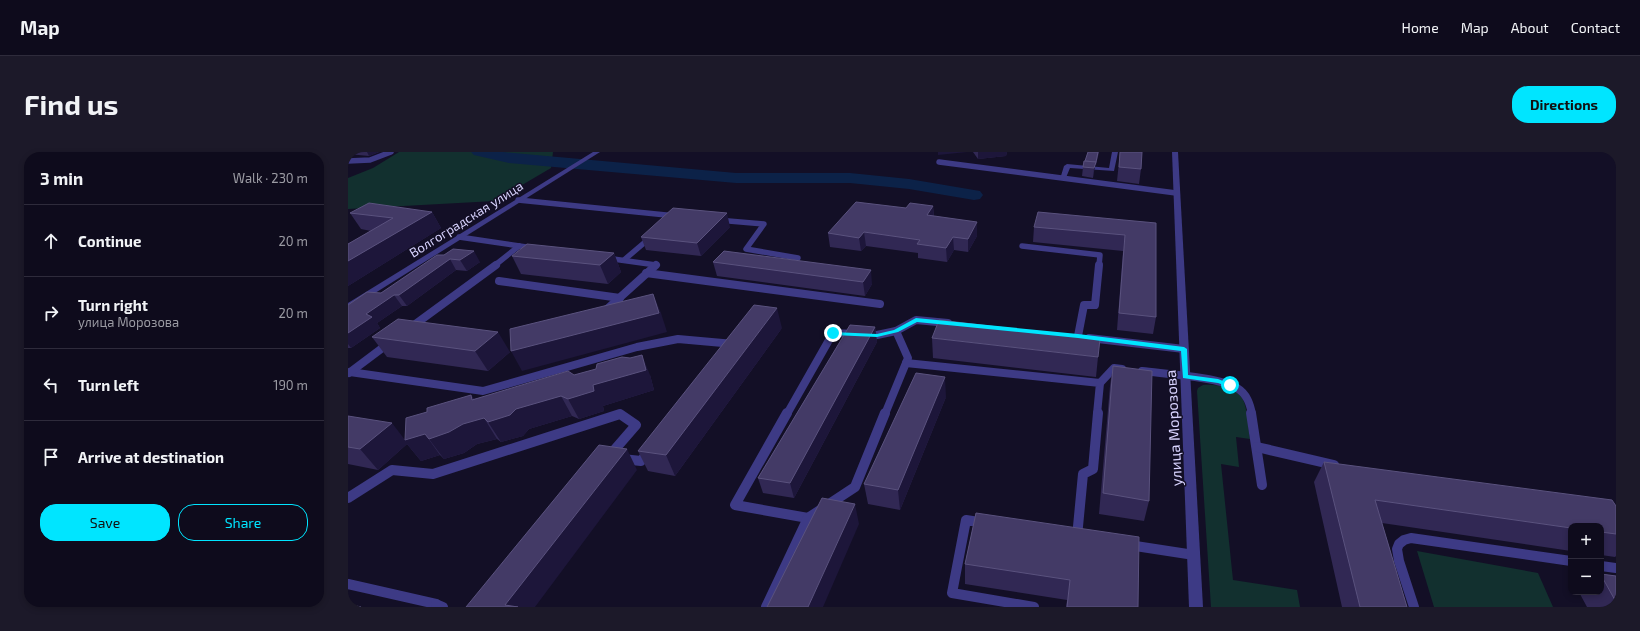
<!DOCTYPE html>
<html lang="en">
<head>
<meta charset="utf-8">
<style>
	body { margin:0; font-family:"Exo 2",sans-serif; background:#1c1929; color:#f1f3f6 }
	.controls { position:absolute; right:12px; bottom:12px; display:grid; overflow:hidden; border-radius:8px; box-shadow:0 2px 6px #0003 }
	.controls button { width:36px; height:36px; display:grid; place-items:center; padding:0; border:0; border-bottom:1px solid #2e2b3b; background:#0e0b1c; color:#f1f3f6; font:20px sans-serif }
	.stop { position:absolute; width:12px; height:12px; margin:-9px; border:3px solid #00e5ff; border-radius:50%; background:#fff }
	.stop.end { background:#00e5ff; border-color:#fff; box-shadow:0 1px 4px #0008 }
	.list { margin:0; padding:0; list-style:none }
	h2 { display:flex; justify-content:space-between; align-items:center; height:52px; margin:0; padding:0 16px; font-size:17px }
	h2 small { font-size:13px; font-weight:400; color:#9b9ba3 }
	.list li { display:grid; grid-template-columns:26px 1fr auto; gap:12px; align-items:center; box-sizing:border-box; height:72px; padding:0 16px; border-top:1px solid #2e2b3b }
	.list b { display:block; font-size:15px; white-space:nowrap }
	.list p { margin:0; font-size:13px; white-space:nowrap; color:#9b9ba3 }
	.list em { font-size:13px; font-style:normal; color:#9b9ba3 }
	.actions { display:flex; gap:8px; padding:12px 16px }
	.actions a { flex:1; padding:9px 0; border:1px solid #00e5ff; border-radius:16px; text-align:center; font-size:14px; color:#00e5ff }
	.actions .main { background:#00e5ff; color:#111 }
	.icon { flex:none; width:22px; height:22px; fill:none; stroke:currentColor; stroke-width:2; stroke-linecap:round; stroke-linejoin:round }
	.map { position:relative; flex:none; width:1268px; height:455px; overflow:hidden; border-radius:16px }
	header { display:flex; align-items:center; gap:24px; box-sizing:border-box; height:56px; padding:0 20px; background:#0e0b1c; border-bottom:1px solid #2e2b3b }
	header strong { font-size:19px }
	nav { display:flex; gap:22px; margin-inline-start:auto; font-size:14px }
	.intro { display:flex; align-items:center; justify-content:space-between; box-sizing:border-box; height:96px; padding:0 24px }
	h1 { margin:0; font-size:28px }
	.button { padding:10px 18px; border-radius:16px; background:#00e5ff; color:#111; font-size:14px; font-weight:700 }
	main { display:flex; gap:24px; padding:0 24px }
	aside { flex:1; background:#0e0b1c; border-radius:16px; box-shadow:0 2px 6px #0003 }
	.map>svg:first-child { display:block }
</style>
</head>
<body>
<header>
<strong>Map</strong>
<nav><a>Home</a><a>Map</a><a>About</a><a>Contact</a></nav>
</header>
<div class="intro"><h1>Find us</h1><a class="button">Directions</a></div>
<main>
<aside>
<h2>3 min<small>Walk · 230 m</small></h2>
<ul class="list">
<li><svg class="icon" aria-label="ahead" viewBox="0 0 24 24"><path d="M12 20V5M6 11l6-6 6 6"/></svg><div><b>Continue</b></div><em>20 m</em></li>
<li><svg class="icon" aria-label="right" viewBox="0 0 24 24"><path d="M7 20v-9h11M14 6l5 5-5 5"/></svg><div><b>Turn right</b><p>улица Морозова</p></div><em>20 m</em></li>
<li><svg class="icon" aria-label="left" viewBox="0 0 24 24"><path d="M17 20v-9H6M10 6l-5 5 5 5"/></svg><div><b>Turn left</b></div><em>190 m</em></li>
<li><svg class="icon" aria-label="arrive" viewBox="0 0 24 24"><path d="M6 21V4h12l-3 4 3 4H6"/></svg><div><b>Arrive at destination</b></div></li>
</ul>
<div class="actions"><a class="main">Save</a><a>Share</a></div>
</aside>
<div class="map">
<svg width="1268" height="455" viewBox="0 0 1268 455">
	<rect width="100%" height="100%" fill="#130f26"/>
	<!-- green -->
	<g fill="#12302f">
		<path d="M51,0H205L203,16L147,49L0,57V26L25,16Z"/>
		<path d="M855,233C868,232 891,235 896,250C900,261 900,275 902,287L888,285L891,315L873,312L885,428L949,438L952,455H863L849,239L850,236Z"/>
		<path d="M1069,399L1190,421L1205,455H1086Z"/>
	</g>
	<g fill="none" stroke-linecap="round" stroke-linejoin="round">
		<!-- river -->
		<path fill="#0c2248" fill-rule="evenodd" d="M123,0H155L388,21H502L561,27L626,38L632,39L635,43L632,47L626,48L561,37L502,31H388L161,11L126,3Z"/>
		<!-- service-far2 -->
		<g stroke="#3d3a85" stroke-width="5.5">
			<path d="M0,9L22,8L43,0"/>
			<path d="M591,10L828,41"/>
			<path d="M170,48L328,64"/>
			<path d="M369,68L416,72L398,97L450,106"/>
			<path d="M111,85L185,96"/>
			<path d="M674,94L752,103L751,114"/>
			<path d="M258,106L308,113L307,114"/>
			<path d="M276,108L303,85"/>
			<path d="M146,114L171,94"/>
		</g>
		<!-- service-far1 -->
		<g stroke="#3d3a85" stroke-width="8">
			<path d="M298,121L532,152"/>
			<path d="M151,129L272,146"/>
			<path d="M258,158L308,113"/>
			<path d="M62,176L148,113"/>
			<path d="M548,179L568,168L600,171"/>
			<path d="M517,183H529L548,179L560,206L537,262"/>
			<path d="M730,184L736,153H747L751,113"/>
			<path d="M741,186L836,197"/>
			<path d="M558,211L752,231L749,262"/>
			<path d="M794,219C817,222 871,225 889,236C899,242 902,252 904,262"/>
			<path d="M2,220L135,239L289,195L330,187L386,192"/>
			<path d="M1,221L41,191"/>
			<path d="M752,231L766,216L774,217"/>
			<path d="M439,262L485,181L506,182"/>
		</g>
		<!-- service -->
		<g stroke="#3d3a85" stroke-width="10">
			<path d="M439,261L387,353L460,366"/>
			<path d="M903,261L914,333"/>
			<path d="M909,295L986,313"/>
			<path d="M274,307L293,309L300,300"/>
			<path d="M0,346L44,318L85,322L272,262L288,273L262,303"/>
			<path d="M637,371L618,368L604,441L686,455"/>
			<path d="M729,385L735,322L745,317L750,261"/>
			<path d="M781,393L846,403"/>
			<path d="M1253,414L1268,416"/>
			<path d="M0,432L88,452L85,455"/>
			<path d="M88,452L95,455"/>
			<path d="M418,455L460,366L507,335L537,261"/>
			<path d="M1066,455L1051,409L1049,397L1051,392L1056,388L1063,386L1223,409"/>
		</g>
		<!-- minor -->
		<path fill="#3d3a85" fill-rule="evenodd" d="M764,0H770L766,19L722,16L717,28L712,27L716,14L719,12L761,16Z"/>
		<!-- tertiary -->
		<g fill="#3d3a85" fill-rule="evenodd">
			<path d="M245,0H252L0,158V151Z"/>
			<path d="M824,0H830L855,455H841Z"/>
		</g>
	</g>
	<!-- wall -->
	<g fill="#312854">
		<path d="M0,0H31L21,4L0,2Z"/>
		<path d="M625,0H659L658,4L630,7Z"/>
		<path d="M740,0H751L748,13H747L745,26L734,24L735,15Z"/>
		<path d="M772,0H794L793,17L791,32L769,29Z"/>
		<path d="M585,54L586,64L629,84L620,100L606,98L599,110L570,106V101L518,94L513,99L482,95L480,81L558,56Z"/>
		<path d="M84,60L93,76L0,134V92L23,79L13,77L2,61Z"/>
		<path d="M808,71V165L805,182L769,178L775,99L685,90L686,75Z"/>
		<path d="M382,75L353,104L298,98L293,85Z"/>
		<path d="M376,99L524,132L517,144L369,124L365,110Z"/>
		<path d="M266,101L273,120L260,132L173,122L164,104Z"/>
		<path d="M96,103L132,110L119,119L108,118L59,154H54L29,171L32,176L3,196H0V153L33,141Z"/>
		<path d="M527,175L529,190L446,346L415,341L410,326Z"/>
		<path d="M434,176L327,324L300,319L290,299Z"/>
		<path d="M24,185L162,200L140,219L39,205Z"/>
		<path d="M584,186L750,205L748,225L585,206Z"/>
		<path d="M765,214L801,349L796,369L751,362L762,234Z"/>
		<path d="M226,223H302L306,238L255,254L256,259L231,267L224,264L181,277L175,284L153,290L149,287L129,292L116,301L96,307L92,303L73,309L59,292L30,318L0,312V264L57,288L79,260L123,243L126,247Z"/>
		<path d="M598,245L552,358L520,352L516,332Z"/>
		<path d="M976,310L1268,354V404L1267,405L1253,403V374H1223V399L1034,371L1059,455H994L966,330Z"/>
		<path d="M628,361L790,455H718L719,448L617,432V412Z"/>
		<path d="M1253,422L1268,424V455H1239L1232,442L1233,440H1253Z"/>
	</g>
	<!-- shaded-wall -->
	<g fill="#1d163a">
		<path d="M19,0H31L21,4Z"/>
		<path d="M590,0H619L590,3Z"/>
		<path d="M630,0H659L658,4L630,7Z"/>
		<path d="M748,10L746,19L745,26L746,16Z"/>
		<path d="M585,54L586,67L579,63Z"/>
		<path d="M84,60L93,76L0,134V109Z"/>
		<path d="M379,61L382,75L353,104L349,91Z"/>
		<path d="M629,70V84L620,100V87Z"/>
		<path d="M516,80L518,94L513,99L511,86Z"/>
		<path d="M605,85L606,98L599,110L598,96Z"/>
		<path d="M126,99L132,110L119,119L112,108Z"/>
		<path d="M266,101L273,120L260,132L252,113Z"/>
		<path d="M102,107L108,118L59,154L51,143Z"/>
		<path d="M523,118L524,132L517,144L515,130Z"/>
		<path d="M305,142L313,161L319,180L174,219L163,199Z"/>
		<path d="M46,143L54,154L29,171L32,176L3,196L0,192V181L18,162Z"/>
		<path d="M429,156L434,176L327,324L318,303Z"/>
		<path d="M527,175L529,190L446,346L442,331Z"/>
		<path d="M150,180L162,200L140,219L127,199Z"/>
		<path d="M294,203L302,223L306,238L255,254L256,259L231,267L220,247L245,233Z"/>
		<path d="M597,225L598,245L552,358L550,338Z"/>
		<path d="M123,243L137,263L136,266L149,287L129,292L116,301L96,307L81,287L124,248Z"/>
		<path d="M213,244L224,264L181,277L175,284L153,290L140,270L168,257Z"/>
		<path d="M44,271L57,288L77,282L92,303L73,309L59,292L30,318L12,297Z"/>
		<path d="M279,297L289,318L187,455H159L157,453Z"/>
		<path d="M507,352L511,372L475,455H460Z"/>
	</g>
	<!-- building -->
	<g fill="#433a66" stroke="#5a527e">
		<path d="M740,0H750L748,10L737,9Z"/>
		<path d="M772,0H794L793,17L771,15Z"/>
		<path d="M736,9L748,10L746,16L735,15Z"/>
		<path d="M508,50L558,56L562,51L585,54L579,63L629,70L620,87L605,85L598,96L569,92L572,88L516,80L511,86L480,81Z"/>
		<path d="M21,51L84,60L0,109V92L45,66L2,61Z"/>
		<path d="M325,56L379,61L349,91L293,85Z"/>
		<path d="M690,60L808,71V165L771,161L777,83L686,75Z"/>
		<path d="M179,92L266,101L252,113L164,104Z"/>
		<path d="M105,97L126,99L112,108L102,107L51,143H46L18,162L24,165L0,181V153L19,140L33,141L89,103H96Z"/>
		<path d="M376,99L523,118L515,130L365,110Z"/>
		<path d="M305,142L311,161L163,199L162,177Z"/>
		<path d="M406,153L429,156L318,303L290,299Z"/>
		<path d="M50,167L150,180L127,199L24,185Z"/>
		<path d="M591,168L752,187L750,205L584,186Z"/>
		<path d="M502,173L527,175L442,331L410,326Z"/>
		<path d="M294,203L298,218L245,233L246,239L220,247L213,244L168,257L162,263L140,270L136,266L115,272L101,280L81,287L77,282L57,288L58,266L79,260V256L123,243L124,248L220,219L226,223L248,217L249,212L274,205L282,206Z"/>
		<path d="M765,214L804,219L801,349L755,341Z"/>
		<path d="M568,221L597,225L550,338L516,332Z"/>
		<path d="M0,264L44,271L12,297L0,295Z"/>
		<path d="M251,293L279,297L157,453L170,455H118Z"/>
		<path d="M976,310L1264,348L1268,354V382L1253,380V374H1223V376L1027,348L1059,455H1012Z"/>
		<path d="M474,346L507,352L460,455H419Z"/>
		<path d="M628,361L791,385L790,455H719L722,428L617,412Z"/>
		<path d="M1253,422L1268,424V450L1253,423Z"/>
		<path d="M0,452L13,455H0Z"/>
	</g>
	<!-- route -->
	<path fill="#00e5ff" d="M568,166L730,182L836,195L839,197L840,223L870,227L885,233L882,235L870,231L835,226L833,199L730,186L569,170L550,180L529,185L485,183L482,181L485,180L529,182L546,178Z"/>
	<g text-anchor="middle" dominant-baseline="central" stroke-width="3" stroke-linejoin="round" paint-order="stroke">
		<!-- far-street labels -->
		<g font-size="13" fill="#d9d4ff" stroke="#130f26">
			<text transform="translate(118 67) rotate(-32)">Волгоградская улица</text>
		</g>
		<!-- street labels -->
		<g font-size="15" fill="#d9d4ff" stroke="#130f26">
			<text transform="translate(825 276) rotate(-93)">улица Морозова</text>
		</g>
	</g>
</svg>
<div class="controls">
<button>+</button>
<button>−</button>
</div>
<div class="stop" style="left:882px;top:233px"></div>
<div class="stop end" style="left:485px;top:181px"></div>
</div>
</main>
</body>
</html>
